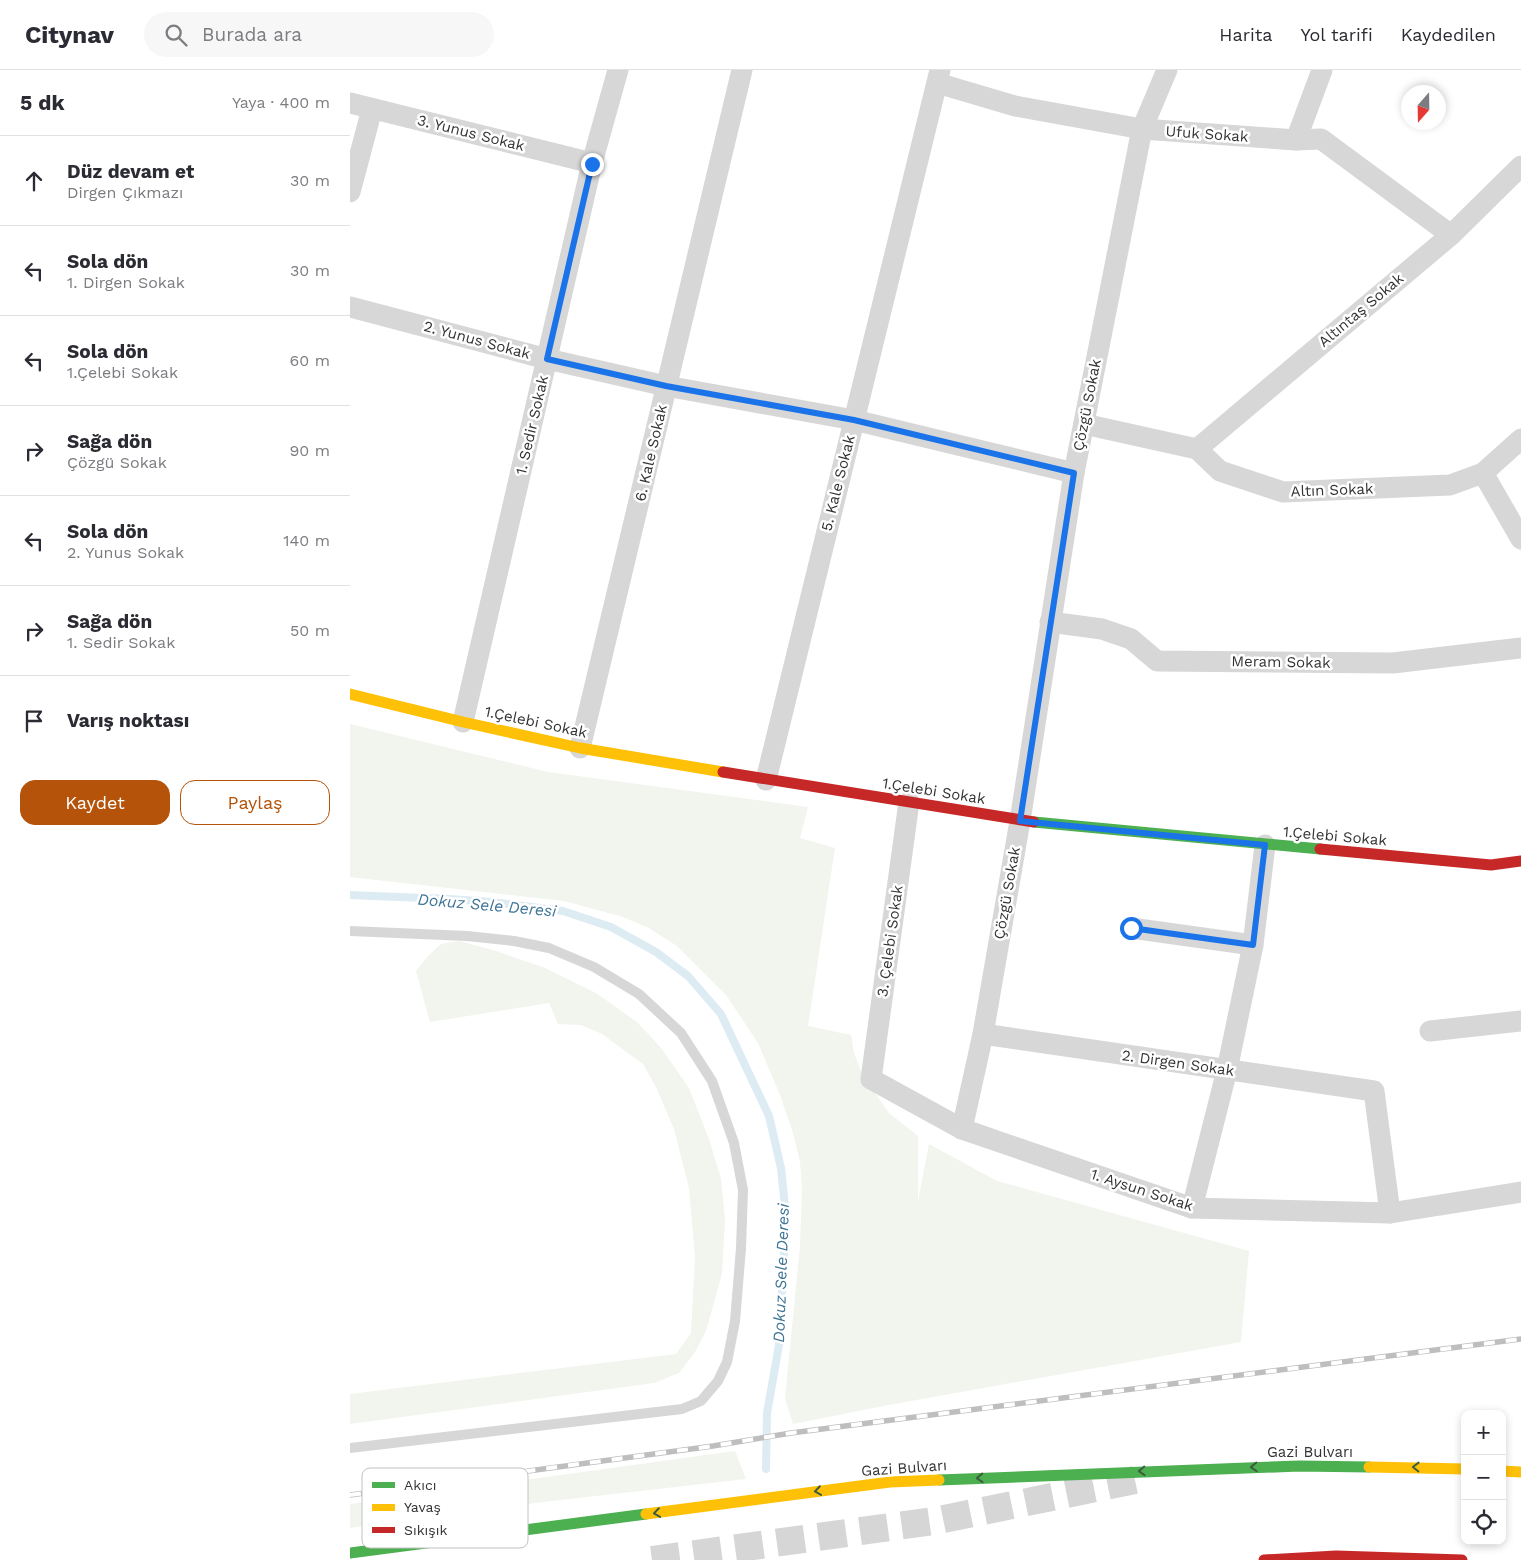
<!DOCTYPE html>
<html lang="tr">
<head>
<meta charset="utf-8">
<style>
	body { margin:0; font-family:"Work Sans",sans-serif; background:#f7f7f7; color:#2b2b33 }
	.controls { position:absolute; right:15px; bottom:15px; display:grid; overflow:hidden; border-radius:10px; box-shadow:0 2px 8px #0003 }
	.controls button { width:45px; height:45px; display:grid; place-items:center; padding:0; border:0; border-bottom:1px solid #e1e1e2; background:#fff; color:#2b2b33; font:25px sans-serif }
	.compass { position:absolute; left:1051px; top:15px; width:45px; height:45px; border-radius:50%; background:#fff; box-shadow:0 2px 8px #0003; rotate:200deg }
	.stop { position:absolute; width:15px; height:15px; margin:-11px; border:4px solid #1a73e8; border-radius:50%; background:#fff }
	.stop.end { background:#1a73e8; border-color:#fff; box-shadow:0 1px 5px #0008 }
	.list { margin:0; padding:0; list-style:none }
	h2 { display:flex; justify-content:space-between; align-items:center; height:65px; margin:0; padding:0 20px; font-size:21px }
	h2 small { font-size:16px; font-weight:400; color:#7c7c81 }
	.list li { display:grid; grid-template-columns:32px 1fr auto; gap:15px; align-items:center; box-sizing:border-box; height:90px; padding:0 20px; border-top:1px solid #e1e1e2 }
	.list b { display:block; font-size:19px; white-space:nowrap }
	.list p { margin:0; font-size:16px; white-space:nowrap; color:#7c7c81 }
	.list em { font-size:16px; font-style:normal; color:#7c7c81 }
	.actions { display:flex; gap:10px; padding:15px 20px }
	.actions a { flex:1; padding:11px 0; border:1px solid #b45309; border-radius:15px; text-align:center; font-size:18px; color:#b45309 }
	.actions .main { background:#b45309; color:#fff }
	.icon { flex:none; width:28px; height:28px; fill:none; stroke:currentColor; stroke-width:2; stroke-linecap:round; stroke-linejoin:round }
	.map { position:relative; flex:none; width:1171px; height:1490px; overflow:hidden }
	header { display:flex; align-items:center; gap:30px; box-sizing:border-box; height:70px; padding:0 25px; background:#fff; border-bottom:1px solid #e1e1e2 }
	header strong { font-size:24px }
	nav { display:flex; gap:28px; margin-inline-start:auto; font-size:18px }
	.search { width:350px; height:45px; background:#f7f7f7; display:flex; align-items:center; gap:12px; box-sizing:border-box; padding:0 18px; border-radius:28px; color:#7c7c81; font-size:19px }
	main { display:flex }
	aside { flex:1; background:#fff }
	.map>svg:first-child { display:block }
</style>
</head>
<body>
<header>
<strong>Citynav</strong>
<div class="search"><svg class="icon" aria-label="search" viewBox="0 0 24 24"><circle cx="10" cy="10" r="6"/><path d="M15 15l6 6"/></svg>Burada ara</div>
<nav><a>Harita</a><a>Yol tarifi</a><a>Kaydedilen</a></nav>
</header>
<main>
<aside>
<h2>5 dk<small>Yaya · 400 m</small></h2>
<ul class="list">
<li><svg class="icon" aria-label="ahead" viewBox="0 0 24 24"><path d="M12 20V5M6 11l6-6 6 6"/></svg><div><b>Düz devam et</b><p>Dirgen Çıkmazı</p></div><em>30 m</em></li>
<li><svg class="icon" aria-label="left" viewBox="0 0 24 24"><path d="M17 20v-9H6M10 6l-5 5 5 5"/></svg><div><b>Sola dön</b><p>1. Dirgen Sokak</p></div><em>30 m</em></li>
<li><svg class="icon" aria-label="left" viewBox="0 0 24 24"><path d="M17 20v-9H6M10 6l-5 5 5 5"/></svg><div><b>Sola dön</b><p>1.Çelebi Sokak</p></div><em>60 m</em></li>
<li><svg class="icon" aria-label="right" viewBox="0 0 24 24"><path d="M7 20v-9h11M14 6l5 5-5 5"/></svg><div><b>Sağa dön</b><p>Çözgü Sokak</p></div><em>90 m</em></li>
<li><svg class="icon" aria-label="left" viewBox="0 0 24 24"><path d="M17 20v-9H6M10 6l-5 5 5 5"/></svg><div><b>Sola dön</b><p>2. Yunus Sokak</p></div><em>140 m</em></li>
<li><svg class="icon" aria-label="right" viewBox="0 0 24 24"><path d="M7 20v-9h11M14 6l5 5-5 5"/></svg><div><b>Sağa dön</b><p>1. Sedir Sokak</p></div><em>50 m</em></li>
<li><svg class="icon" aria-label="arrive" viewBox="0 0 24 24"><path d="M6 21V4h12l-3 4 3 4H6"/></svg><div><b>Varış noktası</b></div></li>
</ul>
<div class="actions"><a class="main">Kaydet</a><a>Paylaş</a></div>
</aside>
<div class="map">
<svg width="1171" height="1490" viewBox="0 0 1171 1490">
	<rect width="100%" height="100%" fill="#fff"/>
	<!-- green -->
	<g fill="#f1f5ed">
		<path d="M0,654L198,702L458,737L450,768L485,778L458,956L501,965L504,983L512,1004L539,1043L568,1066V1131L579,1074L647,1111L899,1181L891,1272L533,1336L443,1354L435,1328L450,1176L452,1119L450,1092L443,1063L430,1025L408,973L376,925L327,876L297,857L270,846L214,831L0,807Z"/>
		<path d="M109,871L143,880L195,898L246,923L287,952L312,979L339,1018L359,1069L371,1109L375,1149L372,1204L356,1261L345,1282L329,1303L304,1313L0,1354V1324L326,1284L341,1263L345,1187L339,1118L324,1059L306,1017L293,994L252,964L231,955L208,954L199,933L80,952L66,901L77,887L91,874Z"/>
		<path d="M385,1381L396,1409L193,1432L0,1458V1434Z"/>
	</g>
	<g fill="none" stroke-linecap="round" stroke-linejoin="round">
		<!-- stream -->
		<path stroke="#ddebf3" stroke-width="8" d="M0,825L99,829L142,832L213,841L261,857L306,882L338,906L371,944L419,1046L431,1098L436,1147L429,1275L417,1343L416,1399"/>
		<!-- highway-tunnel -->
		<path stroke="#d6d6d6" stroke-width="28" stroke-dasharray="28 14" stroke-linecap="butt" d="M302,1490L584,1451L785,1410"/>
		<!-- lane -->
		<path stroke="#d7d7d7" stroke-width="10" d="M0,861L117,866L164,871L199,878L244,897L289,924L331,963L362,1011L384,1073L393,1120L391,1178L385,1251L377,1292L368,1311L351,1331L332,1339L0,1378"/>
		<!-- street -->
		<g stroke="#d7d7d7" stroke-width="21">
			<path d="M587,13L665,36L792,59L946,70L971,69L1101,165"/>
			<path d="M0,33L242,93"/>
			<path d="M946,70L972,0"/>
			<path d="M0,122L22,39"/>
			<path d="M0,237L197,289L316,316L504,350L724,403"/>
			<path d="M734,354L847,379L870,401L933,422L1100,415L1133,403L1171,369"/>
			<path d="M847,379L1101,165L1171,96"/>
			<path d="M1133,403L1171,469"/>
			<path d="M700,552L752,559L781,569L807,591L1043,593L1171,578"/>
			<path d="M113,652L242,93L268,0"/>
			<path d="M230,678L392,0"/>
			<path d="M416,710L590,0"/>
			<path d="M559,732L521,1009L612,1059L842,1138L1040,1143L1171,1122"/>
			<path d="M781,858L903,875"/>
			<path d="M1080,961L1171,951"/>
			<path d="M633,964L1024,1021L1040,1143"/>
			<path d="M612,1059L633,964L670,751L724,403L792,59L817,0"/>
			<path d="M842,1138L877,1000L903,875L915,775"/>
		</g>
		<!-- fast -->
		<g stroke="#4caf50" stroke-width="11">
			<path d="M684,752L970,779"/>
			<path d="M589,1410L949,1396L1019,1397"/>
			<path d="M0,1483L296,1444"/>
		</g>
		<!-- slow -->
		<g stroke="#ffc107" stroke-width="11">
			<path d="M0,624L113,652L230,678L373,702"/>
			<path d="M1019,1397L1115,1399"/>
			<path d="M1152,1401L1171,1402"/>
			<path d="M296,1444L540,1412L589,1410"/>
		</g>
		<!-- jam -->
		<g stroke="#c62828" stroke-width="11">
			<path d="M373,702L684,752"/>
			<path d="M970,779L1141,795L1171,791"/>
			<path d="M914,1490L986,1486L1112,1490"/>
		</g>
		<!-- rail casing -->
		<g stroke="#bebebe" stroke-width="5.5">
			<path id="rail" d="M0,1425L363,1376L441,1363L1171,1269"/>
		</g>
		<!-- rail -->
		<use href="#rail" stroke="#fff" stroke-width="4" stroke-dasharray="11" stroke-linecap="butt"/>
	</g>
	<!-- one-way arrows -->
	<defs><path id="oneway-chevron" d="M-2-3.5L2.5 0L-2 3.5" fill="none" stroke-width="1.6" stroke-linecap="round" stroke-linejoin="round" transform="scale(1.25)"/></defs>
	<g stroke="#3c5e3d">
		<use href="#oneway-chevron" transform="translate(904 1397) rotate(178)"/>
		<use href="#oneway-chevron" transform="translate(1066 1397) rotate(-179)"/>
		<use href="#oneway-chevron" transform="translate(792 1401) rotate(178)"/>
		<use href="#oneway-chevron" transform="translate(630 1408) rotate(178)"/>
		<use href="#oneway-chevron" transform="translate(468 1421) rotate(172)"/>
		<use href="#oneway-chevron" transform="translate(307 1443) rotate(172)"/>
	</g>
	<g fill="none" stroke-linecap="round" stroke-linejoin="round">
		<!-- route -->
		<path stroke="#1a73e8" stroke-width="6" d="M242,94L197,289L316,316L504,350L724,403L670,751L915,775L903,875L781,858"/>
	</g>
	<g text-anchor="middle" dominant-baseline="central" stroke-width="5" stroke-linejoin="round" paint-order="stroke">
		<!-- street labels -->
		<g font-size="15" fill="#333" stroke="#fff">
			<text transform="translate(121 63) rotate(14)">3. Yunus Sokak</text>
			<text transform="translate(857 64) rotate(4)">Ufuk Sokak</text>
			<text transform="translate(1011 240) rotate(-40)">Altıntaş Sokak</text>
			<text transform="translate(127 270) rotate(15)">2. Yunus Sokak</text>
			<text transform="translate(737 335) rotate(-79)">Çözgü Sokak</text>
			<text transform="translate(182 355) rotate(-77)">1. Sedir Sokak</text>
			<text transform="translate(301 383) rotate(-77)">6. Kale Sokak</text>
			<text transform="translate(488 413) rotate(-76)">5. Kale Sokak</text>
			<text transform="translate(982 420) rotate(-2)">Altın Sokak</text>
			<text transform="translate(931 592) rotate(1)">Meram Sokak</text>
			<text transform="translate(186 652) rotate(12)">1.Çelebi Sokak</text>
			<text transform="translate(584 721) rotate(9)">1.Çelebi Sokak</text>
			<text transform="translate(985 766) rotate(5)">1.Çelebi Sokak</text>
			<text transform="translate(657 823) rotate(-80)">Çözgü Sokak</text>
			<text transform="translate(540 871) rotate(-82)">3. Çelebi Sokak</text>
			<text transform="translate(828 993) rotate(8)">2. Dirgen Sokak</text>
			<text transform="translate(792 1120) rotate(18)">1. Aysun Sokak</text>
			<text x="960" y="1382">Gazi Bulvarı</text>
			<text transform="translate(554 1398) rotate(-4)">Gazi Bulvarı</text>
		</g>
		<!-- water labels -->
		<g font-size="16" font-style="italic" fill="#3f7597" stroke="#fff">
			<text transform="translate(137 835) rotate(5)">Dokuz Sele Deresi</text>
			<text transform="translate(431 1203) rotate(-88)">Dokuz Sele Deresi</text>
		</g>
	</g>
	<!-- legend -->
	<rect x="12" y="1398" width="166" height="80" rx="8" fill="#fff" stroke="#c2c2c2" stroke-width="1"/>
	<rect x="22" y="1412" width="23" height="6" fill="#4caf50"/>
	<rect x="22" y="1434" width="23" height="7" fill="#ffc107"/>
	<rect x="22" y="1457" width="23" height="6" fill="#c62828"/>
	<g font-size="14" fill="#333">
		<text x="54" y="1420">Akıcı</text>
		<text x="54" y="1442">Yavaş</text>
		<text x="54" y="1465">Sıkışık</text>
	</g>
</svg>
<div class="controls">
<button>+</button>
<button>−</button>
<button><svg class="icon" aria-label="locate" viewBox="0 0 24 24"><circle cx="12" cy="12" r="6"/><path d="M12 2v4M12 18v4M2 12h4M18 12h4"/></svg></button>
</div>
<svg class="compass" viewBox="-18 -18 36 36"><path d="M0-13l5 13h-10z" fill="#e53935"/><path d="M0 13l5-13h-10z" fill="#7c7c81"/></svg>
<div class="stop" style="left:781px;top:858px"></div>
<div class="stop end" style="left:242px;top:94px"></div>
</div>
</main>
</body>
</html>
